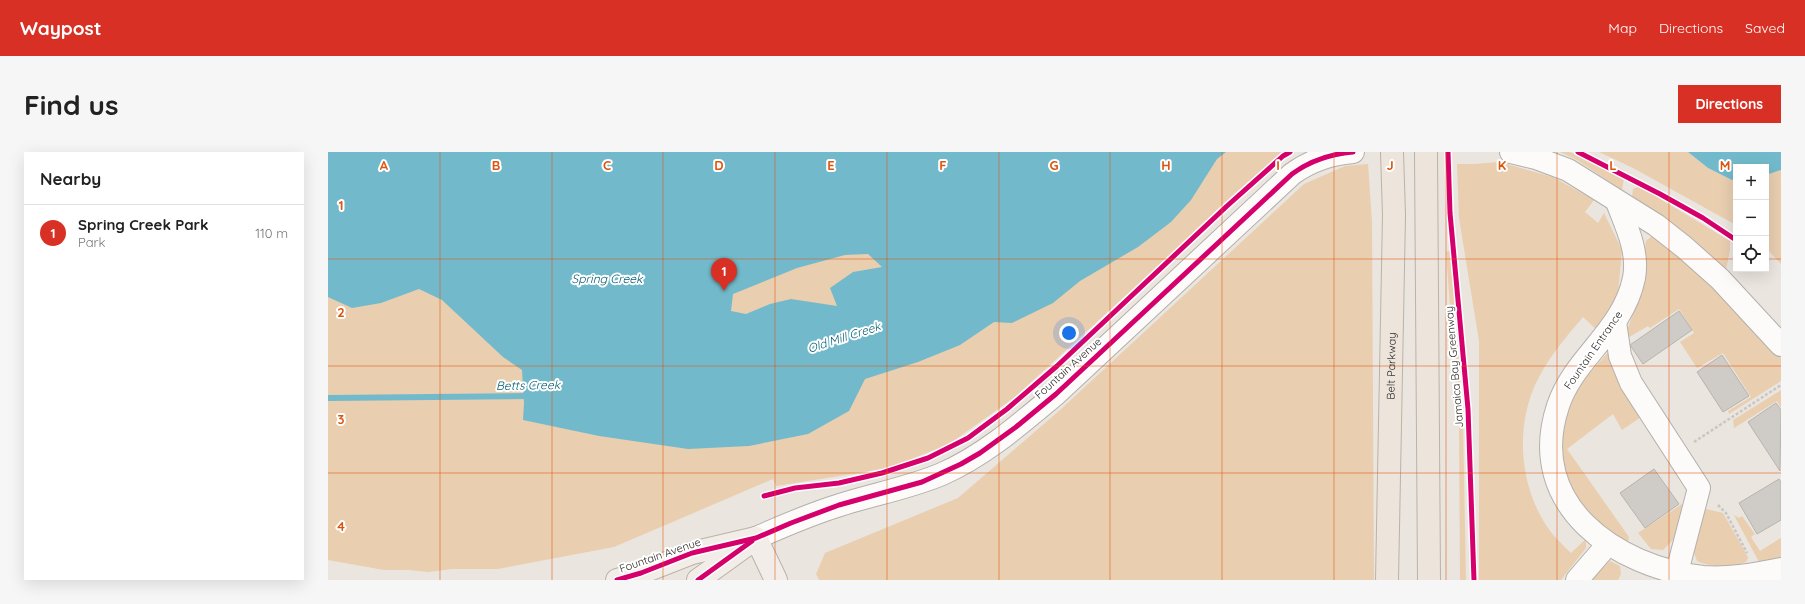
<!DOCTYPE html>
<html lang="en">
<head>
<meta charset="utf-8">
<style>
	body { margin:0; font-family:Quicksand,sans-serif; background:#f6f6f6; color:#222 }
	.controls { position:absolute; right:12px; top:12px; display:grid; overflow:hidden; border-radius:0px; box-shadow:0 4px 16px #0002 }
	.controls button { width:36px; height:36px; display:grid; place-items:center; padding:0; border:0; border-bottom:1px solid #e0e0e0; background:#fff; color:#222; font:20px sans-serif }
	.you { position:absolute; left:741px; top:181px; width:14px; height:14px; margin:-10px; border:3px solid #fff; border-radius:50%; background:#1a73e8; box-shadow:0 0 0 6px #1a73e833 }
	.badge { display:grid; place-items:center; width:26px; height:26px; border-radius:50%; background:#d93025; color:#fff; font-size:13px; font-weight:700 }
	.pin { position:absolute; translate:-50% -33px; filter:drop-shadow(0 1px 2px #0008) }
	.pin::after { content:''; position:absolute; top:21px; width:14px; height:12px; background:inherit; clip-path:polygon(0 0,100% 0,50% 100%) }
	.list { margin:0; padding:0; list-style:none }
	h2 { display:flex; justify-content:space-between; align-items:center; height:52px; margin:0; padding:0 16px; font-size:17px }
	h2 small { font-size:13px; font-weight:400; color:#767676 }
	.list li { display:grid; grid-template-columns:26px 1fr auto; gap:12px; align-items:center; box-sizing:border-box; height:56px; padding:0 16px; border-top:1px solid #e0e0e0 }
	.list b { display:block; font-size:15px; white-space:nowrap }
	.list p { margin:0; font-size:13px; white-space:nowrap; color:#767676 }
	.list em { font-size:13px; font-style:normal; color:#767676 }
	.icon { flex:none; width:22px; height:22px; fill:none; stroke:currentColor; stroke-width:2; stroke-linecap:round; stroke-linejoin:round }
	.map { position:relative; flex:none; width:1453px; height:428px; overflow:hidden; border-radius:0px }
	header { display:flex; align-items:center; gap:24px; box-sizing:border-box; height:56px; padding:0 20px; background:#d93025; color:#fff }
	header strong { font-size:19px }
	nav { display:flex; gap:22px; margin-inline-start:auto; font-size:14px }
	.intro { display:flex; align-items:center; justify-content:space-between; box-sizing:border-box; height:96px; padding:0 24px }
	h1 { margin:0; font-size:28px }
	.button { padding:10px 18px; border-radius:0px; background:#d93025; color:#fff; font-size:14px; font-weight:700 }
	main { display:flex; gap:24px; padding:0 24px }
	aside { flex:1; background:#fff; border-radius:0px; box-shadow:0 4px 16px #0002 }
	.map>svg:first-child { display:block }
</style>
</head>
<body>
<header>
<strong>Waypost</strong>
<nav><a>Map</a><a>Directions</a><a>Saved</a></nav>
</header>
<div class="intro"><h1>Find us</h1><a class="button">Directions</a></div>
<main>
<aside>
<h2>Nearby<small></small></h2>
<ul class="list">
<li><span class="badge">1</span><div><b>Spring Creek Park</b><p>Park</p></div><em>110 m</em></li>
</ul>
</aside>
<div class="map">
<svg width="1453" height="428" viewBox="0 0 1453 428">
	<rect width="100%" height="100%" fill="#eae5df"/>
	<!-- green -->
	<g fill="#e9ceb0">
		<path d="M0,0H957L940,13L687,245L621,292L561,316L448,334L445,327L286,395L170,417H124L100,420L81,418H56L0,408Z"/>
		<path d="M1232,0H1242L1296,26L1294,38L1249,8Z"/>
		<path d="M1271,0H1360L1380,16L1408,30V73L1305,16Z"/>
		<path d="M1171,10L1225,25L1266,48L1257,60L1270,71L1276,61L1294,98L1290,141L1270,179L1255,165C1237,186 1219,207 1207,233C1187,278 1192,335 1220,376C1226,385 1235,393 1243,401L1258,387V396L1233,428H1151V189L1131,66L1129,12H1147Z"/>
		<path d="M1040,12L1044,70L1046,428H491L488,422L497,401L630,346L732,258L976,32L1017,14Z"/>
		<path d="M1453,18V112L1438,96V23Z"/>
		<path d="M1311,34L1402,89V98L1398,118L1304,45L1305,37Z"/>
		<path d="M1325,83L1335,85L1431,177L1453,206V229L1401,262L1400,259L1423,245L1395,201L1369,216L1352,190L1366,181L1351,157L1322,176L1320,174L1298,187L1300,176L1310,147L1318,89Z"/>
		<path d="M1123,98L1135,270L1138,428H1132L1131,276L1118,100Z"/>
		<path d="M1283,197L1313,265L1294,278L1285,262L1239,297L1301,385L1300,391L1278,380L1255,359L1240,332L1231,296L1237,267L1252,232Z"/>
		<path d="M1453,238V256L1449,249L1406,276L1405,268Z"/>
		<path d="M1354,352L1355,359L1345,388L1335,398L1323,397L1310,381Z"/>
		<path d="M1378,357L1395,361L1420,405L1419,409C1405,418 1383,415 1369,409L1364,395Z"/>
		<path d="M1406,363L1411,366L1414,364L1427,382L1423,385L1432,399L1453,386V410H1431Z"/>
		<path d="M1282,409L1292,414L1293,422L1290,428H1262Z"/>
	</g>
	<!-- water -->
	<g fill="#72bacb" fill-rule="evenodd">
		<path d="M0,0H898L889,7L863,48L843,70L810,95L752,129L725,151L684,171L666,170L632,193L590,210L537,227L521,259L480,282L421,294L360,297L271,284L195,268L196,251L194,218L175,205L114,148L91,137L53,151L24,156L0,145ZM540,102L554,115L525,120L502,136L509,154L463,147L442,152L418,162L403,159L405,142L469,116L517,103Z"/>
		<path d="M1360,0H1453V18L1438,23V15H1408V30L1380,16Z"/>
	</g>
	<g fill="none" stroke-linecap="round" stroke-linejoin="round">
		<!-- stream -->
		<path stroke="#72bacb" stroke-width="6" d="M0,246L202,244"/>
	</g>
	<!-- building -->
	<g fill="#cfcbc6" stroke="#b7b4af">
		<path d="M1351,159L1364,178L1315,212L1302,193Z"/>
		<path d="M1394,203L1421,244L1395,260L1369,220Z"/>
		<path d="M1448,251L1453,258L1452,319L1420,270Z"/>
		<path d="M1326,317L1351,352L1317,376L1292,341Z"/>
		<path d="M1451,327L1453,330V368L1429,382L1411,351Z"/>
	</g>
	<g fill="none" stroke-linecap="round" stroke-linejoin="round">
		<!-- minor casing -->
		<g stroke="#b3b0ab" stroke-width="24">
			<g id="minor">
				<path d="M1183,0L1208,6L1240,18L1328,73L1356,95L1392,127L1453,193"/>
				<path d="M1289,50C1298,74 1311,99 1306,126C1295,180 1246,205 1230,254C1197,353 1288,415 1375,425C1401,427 1428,422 1453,417"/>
				<path d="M1287,170L1292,204L1303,231L1371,336L1349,420"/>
				<path d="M428,386C455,374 483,362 512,353C546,342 581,336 614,322C657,303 692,272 728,242L964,22C983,8 1002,2 1025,0"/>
				<path d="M1249,428L1280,392"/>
			</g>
		</g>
		<!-- major casing -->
		<g stroke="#bcb2a6" stroke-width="24">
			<g id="major">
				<path d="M428,386L448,428"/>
				<path d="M289,428L313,421L364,401L428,386"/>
				<path d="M370,428L420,392"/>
			</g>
		</g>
		<!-- highway casing -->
		<g stroke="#bcb2a6" stroke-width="24">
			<g id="highway">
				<path d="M1098,0L1101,428"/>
				<path id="s1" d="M1059,428L1066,63L1064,0"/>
			</g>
		</g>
		<!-- path -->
		<g stroke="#c8c7c5" stroke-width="2.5" stroke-dasharray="3 2" stroke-linecap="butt">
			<path d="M1366,290L1453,233"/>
			<path d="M1390,353L1398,361L1419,401"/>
		</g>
		<!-- minor -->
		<use href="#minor" stroke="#fcfbfa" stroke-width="22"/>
		<!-- major -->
		<use href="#major" stroke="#f2ede8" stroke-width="22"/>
		<!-- highway -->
		<use href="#highway" stroke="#ede4dc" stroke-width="22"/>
		<!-- cycleway casing -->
		<g stroke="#fff" stroke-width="8">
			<g id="cycleway">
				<path d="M1120,0L1122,61L1140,257L1146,428"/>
				<path d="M1250,0L1332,42L1375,66L1408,88"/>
				<path d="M436,344L467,336L511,331L554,321L600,306L640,286L679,257L729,214L899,54L955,4L962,0"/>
				<path d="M289,428L313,421L364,401L428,386L463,371L511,353L594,330L633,312L652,301L688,275L728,242L964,22C983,8 1002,2 1025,0"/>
				<path d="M370,428L424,389"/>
			</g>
		</g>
		<!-- cycleway -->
		<use href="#cycleway" stroke="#d6006c" stroke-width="5"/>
	</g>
	<!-- grid -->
	<path fill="none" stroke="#de560d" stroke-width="1" stroke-opacity="0.55" d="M112,0V428M224,0V428M335,0V428M447,0V428M559,0V428M671,0V428M782,0V428M894,0V428M1006,0V428M1118,0V428M1229,0V428M1341,0V428M0,107H1408M1438,107H1453M0,214H1453M0,321H1453"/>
	<g text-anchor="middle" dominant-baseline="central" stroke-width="4" stroke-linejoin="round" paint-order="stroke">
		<!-- street labels -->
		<g font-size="11" fill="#2a2723" stroke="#fff">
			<text transform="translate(1265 198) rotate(-55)">Fountain Entrance</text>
			<text stroke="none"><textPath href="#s1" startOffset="214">Belt Parkway</textPath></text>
			<text transform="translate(1126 215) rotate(-95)">Jamaica Bay Greenway</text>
			<text transform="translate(740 216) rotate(-42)">Fountain Avenue</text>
			<text transform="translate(332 403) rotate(-19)">Fountain Avenue</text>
		</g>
		<!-- water labels -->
		<g font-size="12" font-style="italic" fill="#005c6f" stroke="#fff">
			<text x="279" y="126">Spring Creek</text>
			<text transform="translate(516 185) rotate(-18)">Old Mill Creek</text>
			<text transform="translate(200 233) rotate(-1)">Betts Creek</text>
		</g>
	</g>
	<g font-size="13" text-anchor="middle" font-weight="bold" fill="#de560d" stroke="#fff" stroke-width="4" stroke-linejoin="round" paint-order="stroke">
		<text x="56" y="18">A</text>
		<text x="168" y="18">B</text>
		<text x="279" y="18">C</text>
		<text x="391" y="18">D</text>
		<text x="503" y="18">E</text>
		<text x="615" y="18">F</text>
		<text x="726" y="18">G</text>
		<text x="838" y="18">H</text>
		<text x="950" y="18">I</text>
		<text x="1062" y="18">J</text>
		<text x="1174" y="18">K</text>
		<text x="1285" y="18">L</text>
		<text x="1397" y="18">M</text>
		<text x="13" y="58">1</text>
		<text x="13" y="165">2</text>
		<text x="13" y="272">3</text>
		<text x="13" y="379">4</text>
	</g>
</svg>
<div class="controls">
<button>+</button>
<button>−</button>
<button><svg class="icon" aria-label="locate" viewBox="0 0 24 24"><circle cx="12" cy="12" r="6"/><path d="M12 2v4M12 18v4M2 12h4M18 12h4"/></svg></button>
</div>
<div class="you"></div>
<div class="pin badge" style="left:396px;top:139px">1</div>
</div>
</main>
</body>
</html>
